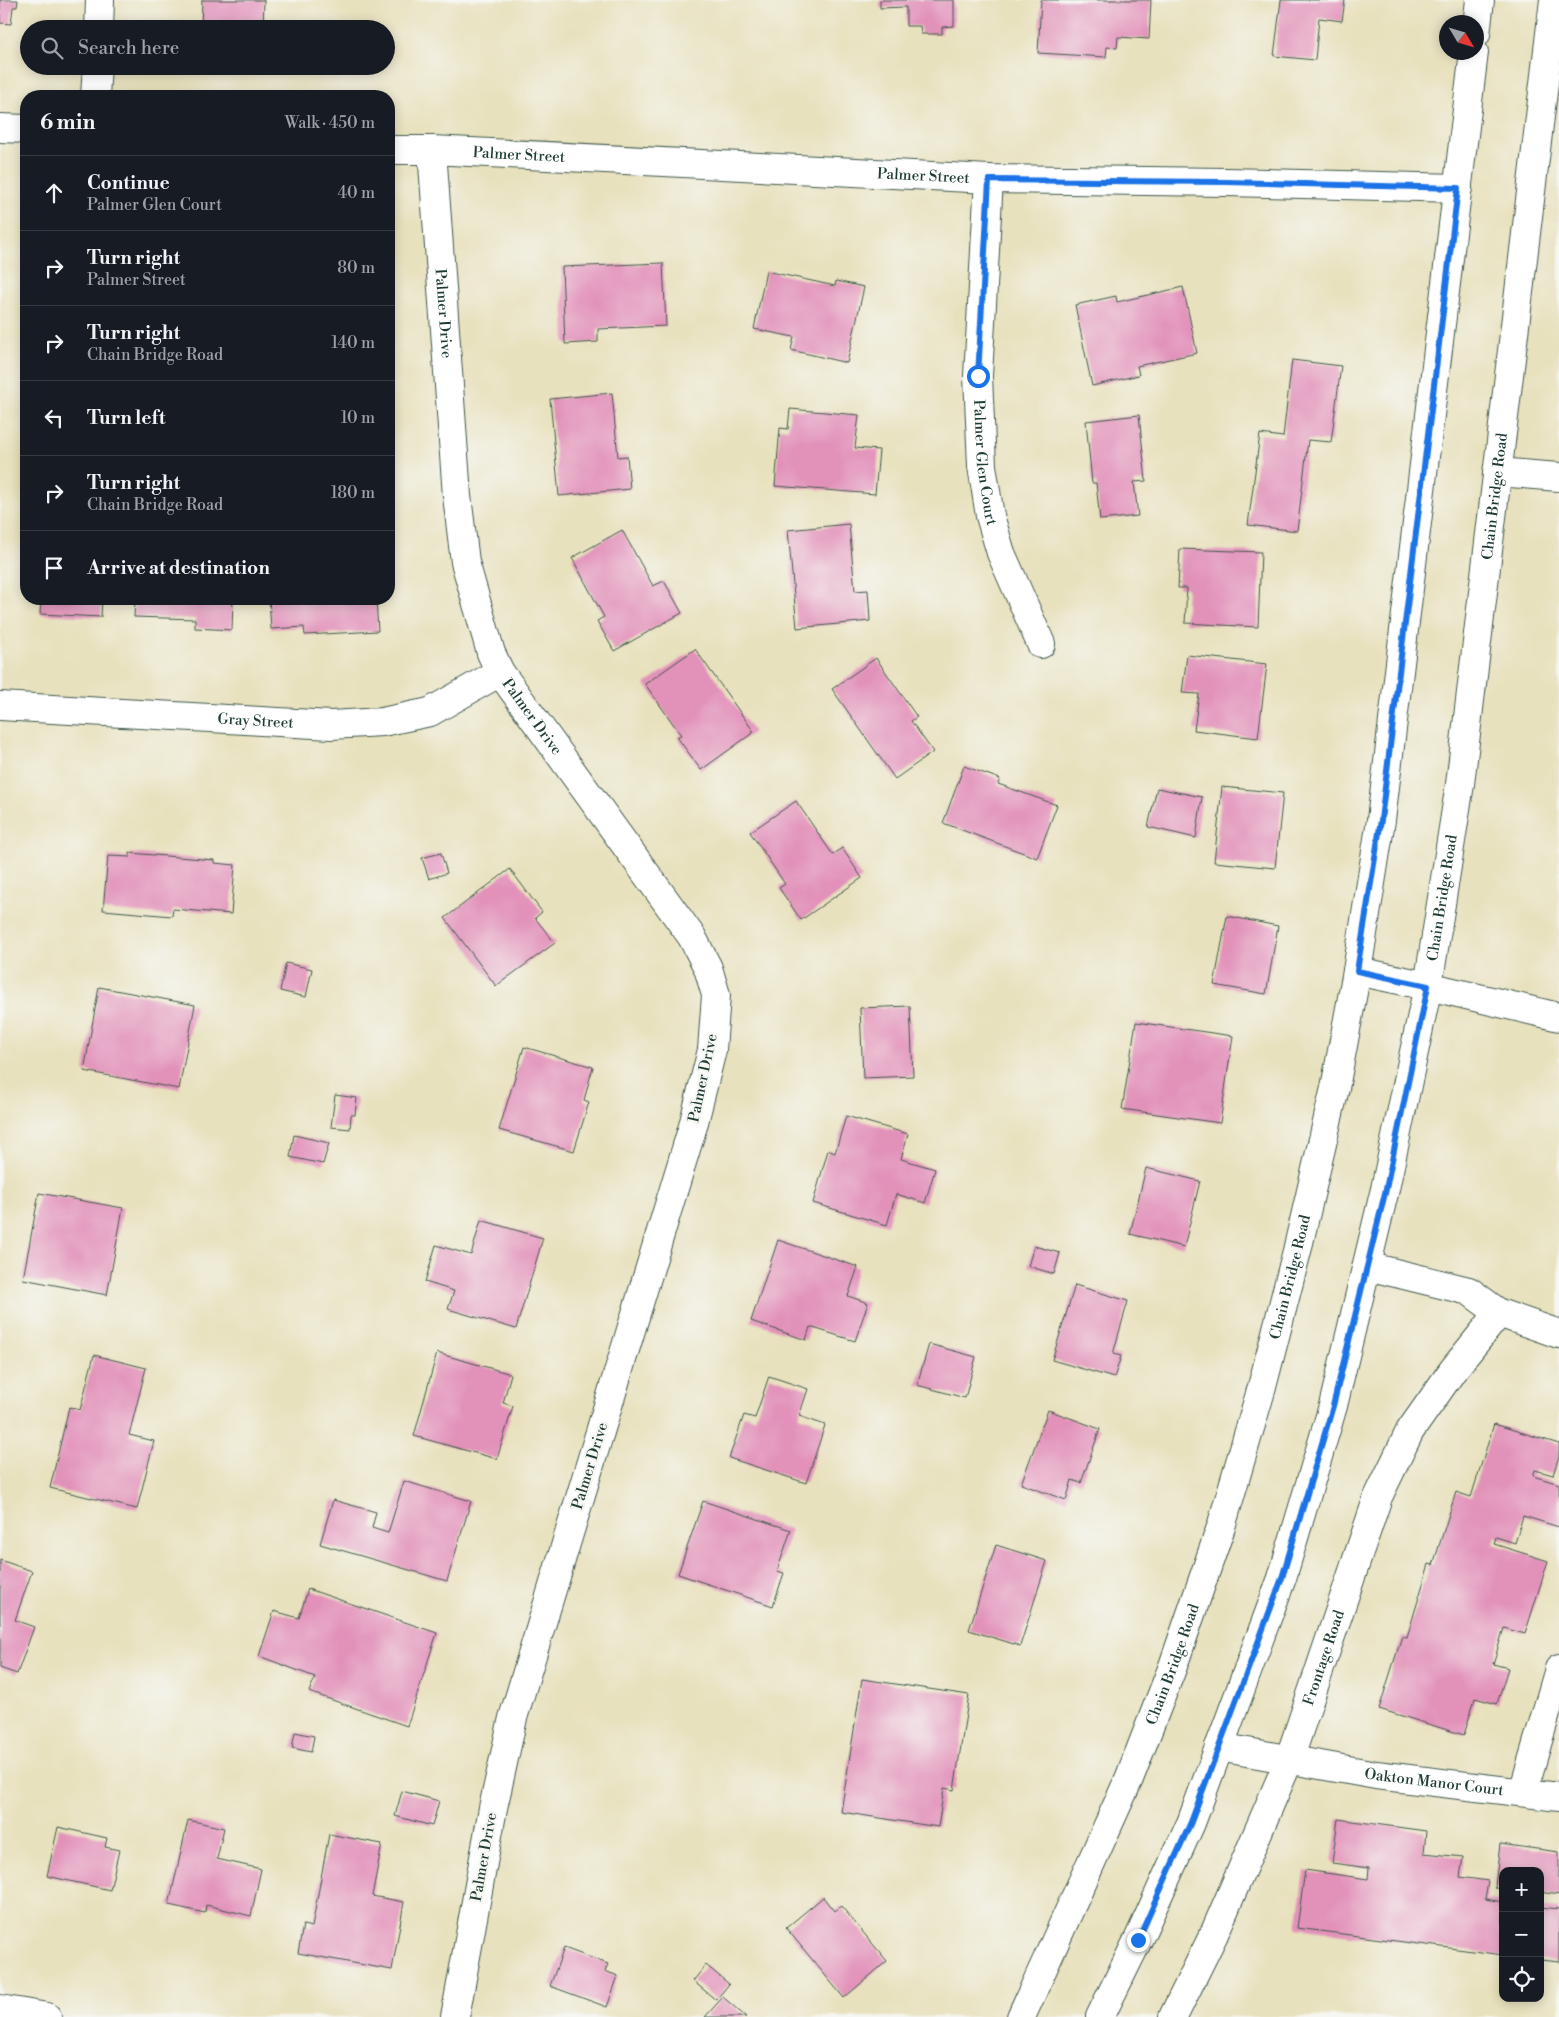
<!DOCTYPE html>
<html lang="en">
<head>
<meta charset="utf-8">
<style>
	body { margin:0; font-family:"Libre Bodoni",serif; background:#242831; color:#f1f3f6 }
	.controls { position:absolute; right:15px; bottom:15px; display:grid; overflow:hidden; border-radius:10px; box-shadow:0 2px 12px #0003 }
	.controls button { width:45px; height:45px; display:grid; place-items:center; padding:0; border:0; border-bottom:1px solid #363941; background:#171b24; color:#f1f3f6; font:25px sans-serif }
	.compass { position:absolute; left:1439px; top:15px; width:45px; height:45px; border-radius:50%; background:#171b24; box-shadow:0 2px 12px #0003; rotate:128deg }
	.stop { position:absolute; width:15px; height:15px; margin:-11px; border:4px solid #1a73e8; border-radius:50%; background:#fff }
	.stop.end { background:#1a73e8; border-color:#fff; box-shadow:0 1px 5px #0008 }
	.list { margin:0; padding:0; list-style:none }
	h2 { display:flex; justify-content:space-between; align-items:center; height:65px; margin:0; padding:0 20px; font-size:21px }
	h2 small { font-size:16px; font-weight:400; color:#9ea1a6 }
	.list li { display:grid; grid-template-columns:32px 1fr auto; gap:15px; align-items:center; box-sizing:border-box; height:75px; padding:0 20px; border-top:1px solid #363941 }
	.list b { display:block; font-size:19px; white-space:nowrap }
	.list p { margin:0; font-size:16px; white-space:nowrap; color:#9ea1a6 }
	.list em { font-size:16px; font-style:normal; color:#9ea1a6 }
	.icon { flex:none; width:28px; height:28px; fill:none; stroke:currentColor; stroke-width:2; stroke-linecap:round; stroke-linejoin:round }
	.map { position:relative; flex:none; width:1559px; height:2017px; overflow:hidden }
	.search { position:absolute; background:#171b24; box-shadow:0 2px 12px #0003; left:20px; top:20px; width:375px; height:55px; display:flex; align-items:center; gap:12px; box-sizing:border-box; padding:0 18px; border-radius:28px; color:#9ea1a6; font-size:19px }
	.panel { position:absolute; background:#171b24; box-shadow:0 2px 12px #0003; left:20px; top:90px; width:375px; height:515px; border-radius:20px }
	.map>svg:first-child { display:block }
</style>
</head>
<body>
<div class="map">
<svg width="1559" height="2017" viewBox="0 0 1559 2017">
	<rect width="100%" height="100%" fill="#f6f6f2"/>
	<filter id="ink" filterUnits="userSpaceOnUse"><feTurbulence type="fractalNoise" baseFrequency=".02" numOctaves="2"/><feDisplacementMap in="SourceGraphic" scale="10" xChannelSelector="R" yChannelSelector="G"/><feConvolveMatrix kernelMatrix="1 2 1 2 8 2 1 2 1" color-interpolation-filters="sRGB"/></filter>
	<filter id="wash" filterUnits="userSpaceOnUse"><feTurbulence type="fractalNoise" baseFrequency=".0096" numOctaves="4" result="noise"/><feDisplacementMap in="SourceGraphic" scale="20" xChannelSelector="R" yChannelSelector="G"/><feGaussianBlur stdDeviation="1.12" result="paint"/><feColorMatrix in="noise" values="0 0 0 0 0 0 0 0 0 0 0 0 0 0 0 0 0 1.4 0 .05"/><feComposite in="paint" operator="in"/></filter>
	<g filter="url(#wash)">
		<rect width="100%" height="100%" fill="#e8e1bd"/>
		<g id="blocks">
			<!-- building -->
			<g fill="#e291b9">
				<path d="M0,0H18L17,7H13L11,24L0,23Z"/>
				<path d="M202,0H264L263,29H201Z"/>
				<path d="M880,0H954V26L942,27V34H921L920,26H906V7L880,8Z"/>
				<path d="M1041,0H1151L1149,39L1118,37L1117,48L1107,47L1106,57L1038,53Z"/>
				<path d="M1281,0H1345L1342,21L1319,18L1315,60L1274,56Z"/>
				<path d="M663,263L666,326L598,329V342L565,344L562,267Z"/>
				<path d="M766,271L835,286L836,281L864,287L847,363L791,350L794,337L754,329Z"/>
				<path d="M1183,287L1197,353L1137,366L1139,375L1092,386L1075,305L1116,296L1117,302Z"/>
				<path d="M1292,360L1341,366L1331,442L1308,440L1297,531L1248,525L1260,434L1283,437Z"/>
				<path d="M612,393L618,457L627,456L630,489L559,496L550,399Z"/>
				<path d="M790,409L859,415L855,448L879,450L875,494L775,486L780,428L788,429Z"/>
				<path d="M1139,415L1146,481L1134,482L1138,516L1100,520L1096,483H1092L1086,421Z"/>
				<path d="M849,524L855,591L868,590L870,621L797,628L788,530Z"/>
				<path d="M622,530L653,586L664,581L682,613L614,651L597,621L604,617L572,558Z"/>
				<path d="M1180,549L1261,552L1258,627L1185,623L1187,588H1178Z"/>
				<path d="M41,599H102L101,617L40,614Z"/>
				<path d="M135,599H233L232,630L195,628V619L134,617Z"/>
				<path d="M269,599H376L378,631L305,635L304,627L271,629Z"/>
				<path d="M695,649L754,732L701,770L677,737L681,735L645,684Z"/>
				<path d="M1187,655L1267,664L1258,738L1194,730L1199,694L1182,693Z"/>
				<path d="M876,658L917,717L911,721L933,752L895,779L832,689Z"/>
				<path d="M964,766L1000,779L998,784L1057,805L1037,858L943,823Z"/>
				<path d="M1222,787L1283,793L1275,868L1214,862Z"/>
				<path d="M1157,788L1202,797L1196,838L1148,827Z"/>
				<path d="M796,801L833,855L842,848L862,878L801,920L779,888L785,884L750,832Z"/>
				<path d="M130,853L214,860V863L235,865L231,914L173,909L172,916L103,910L108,856L130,857Z"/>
				<path d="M441,853L447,873L429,879L422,858Z"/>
				<path d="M510,869L542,912L535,918L555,943L496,986L445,918Z"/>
				<path d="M1227,916L1278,926L1266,994L1214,985Z"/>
				<path d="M286,963L312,969L306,997L280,991Z"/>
				<path d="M99,987L195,1005L179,1089L84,1071Z"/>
				<path d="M910,1006L913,1076L863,1078L860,1008Z"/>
				<path d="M1136,1022L1233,1036L1220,1123L1122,1109Z"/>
				<path d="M524,1047L593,1067L584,1100L589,1102L574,1151L499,1130Z"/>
				<path d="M335,1095L357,1098L355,1115H351L350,1129L331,1127Z"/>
				<path d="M846,1116L908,1134L901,1159L935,1169L925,1203L896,1194L887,1225L813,1203L828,1150L835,1153Z"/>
				<path d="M294,1135L329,1143L323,1164L290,1157Z"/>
				<path d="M1146,1168L1200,1181L1184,1247L1130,1234Z"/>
				<path d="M39,1193L123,1208L107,1295L23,1279Z"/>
				<path d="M481,1220L543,1238L516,1329L448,1309L454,1291L425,1282L436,1245L471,1255Z"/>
				<path d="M778,1240L858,1267L848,1296L868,1303L855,1341L810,1327L806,1340L751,1321Z"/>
				<path d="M1034,1246L1060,1253L1054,1274L1028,1266Z"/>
				<path d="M1075,1285L1128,1301L1113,1354L1121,1356L1114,1378L1052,1360Z"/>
				<path d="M929,1344L976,1357L965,1398L917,1385Z"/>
				<path d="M437,1353L511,1374L503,1403L513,1406L497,1459L414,1436Z"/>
				<path d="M94,1355L146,1368L129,1435L154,1441L137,1509L50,1488L69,1407L80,1410Z"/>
				<path d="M769,1376L808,1389L799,1416L825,1425L806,1483L729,1458L744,1415L755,1418Z"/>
				<path d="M1048,1410L1100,1429L1081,1483L1072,1480L1066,1500L1021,1484Z"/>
				<path d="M1494,1424L1559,1444V1456L1553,1475L1535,1470L1533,1476L1559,1484V1527L1523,1516L1515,1543L1496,1537L1494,1544L1548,1561L1525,1634L1504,1628L1493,1664L1508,1668L1497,1704L1475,1698L1464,1735L1379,1709L1402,1636L1407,1637L1429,1564L1433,1565L1456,1492L1471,1497Z"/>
				<path d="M404,1481L471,1501L447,1581L320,1544L333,1500L376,1512L372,1528L388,1533Z"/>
				<path d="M703,1501L791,1530L777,1571L784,1573L773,1606L678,1574Z"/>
				<path d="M996,1545L1047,1561L1020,1646L969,1630Z"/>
				<path d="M0,1560L32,1571L15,1620L34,1627L17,1674L0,1668Z"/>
				<path d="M308,1589L437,1633L407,1726L309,1692L315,1677L259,1656L274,1611L299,1618Z"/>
				<path d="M862,1679L969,1695L954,1790L944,1788L938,1827L841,1812Z"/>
				<path d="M295,1732L314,1736L311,1752L292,1748Z"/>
				<path d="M402,1791L439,1801L432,1826L395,1816Z"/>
				<path d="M1338,1819L1426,1831L1424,1853L1463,1857L1460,1877L1488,1881L1485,1899L1503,1902V1955L1297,1928L1305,1870L1368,1879L1369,1868L1332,1863Z"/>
				<path d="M188,1820L224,1828L217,1859L261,1869L251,1916L206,1905L205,1913L169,1905Z"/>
				<path d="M58,1827L107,1838L105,1847L119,1850L110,1890L47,1876Z"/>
				<path d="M329,1834L382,1844L372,1896L404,1902L392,1970L298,1953L303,1925L312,1927Z"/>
				<path d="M1500,1844L1559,1852V1895L1540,1892V1871H1503V1888L1495,1887Z"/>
				<path d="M823,1897L834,1911L841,1906L887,1961L844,1998L786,1928Z"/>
				<path d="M1540,1907L1559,1909V1962L1540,1960Z"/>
				<path d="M564,1948L608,1964L605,1971L618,1976L607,2007L550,1986Z"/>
				<path d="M706,1965L729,1984L716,2000L693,1981Z"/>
				<path d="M723,1997L746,2017H705Z"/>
			</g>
		</g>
	</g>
	<g filter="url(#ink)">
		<use href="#blocks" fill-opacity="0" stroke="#3d5649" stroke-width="1"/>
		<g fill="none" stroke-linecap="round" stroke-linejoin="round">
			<!-- minor casing -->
			<g stroke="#3d5649" stroke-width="30">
				<g id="minor">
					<path d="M99,29L100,0"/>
					<path d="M95,96L97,66"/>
					<path d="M0,128L26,129"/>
					<path id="s1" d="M389,150H432L989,179L1226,182L1458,188"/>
					<path id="s2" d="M432,150L457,496L465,562L491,653L500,672L692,937L708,968L716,995L712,1050L693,1126L513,1718L493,1808L455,2017"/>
					<path id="s3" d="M989,179L978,376L982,466L990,516L1001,553L1041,644"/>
					<path d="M1497,472L1559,477"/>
					<path id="s4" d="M0,706L331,725L382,722L430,712L500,672"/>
					<path d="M1357,971L1428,986L1559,1017"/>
					<path d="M1367,1266L1469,1291L1499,1313L1559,1334"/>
					<path id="s5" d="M1219,1747L1376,1775L1559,1797"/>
					<path d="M1523,1792L1559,1669"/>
					<path d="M0,2009L47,2017"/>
					<path id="s6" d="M1173,2017L1214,1934L1289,1760L1378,1497L1410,1431L1453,1370L1499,1313"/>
				</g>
			</g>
			<!-- major casing -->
			<g stroke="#3d5649" stroke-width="30">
				<g id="major">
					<path d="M1476,34L1480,0"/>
					<path id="s7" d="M1021,2017L1129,1779L1173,1666L1221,1527L1262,1387L1297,1251L1335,1088L1357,971L1381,820L1474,52"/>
					<path id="s8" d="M1100,2017L1138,1940L1191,1823L1282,1578L1333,1406L1385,1189L1428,986L1460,784L1554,0"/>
				</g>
			</g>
			<!-- minor -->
			<use href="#minor" stroke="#fff" stroke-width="28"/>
			<!-- major -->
			<use href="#major" stroke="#fff" stroke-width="28"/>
		</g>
	</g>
	<g fill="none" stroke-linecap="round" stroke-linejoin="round" filter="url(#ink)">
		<!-- route -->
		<path stroke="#1a73e8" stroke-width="6" d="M978,376L989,180L1226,182L1458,188L1381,820L1357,971L1428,986L1386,1189L1333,1406L1282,1578L1191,1822L1138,1940"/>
	</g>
	<g text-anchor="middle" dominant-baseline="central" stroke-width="4.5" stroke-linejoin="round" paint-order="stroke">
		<!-- street labels -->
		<g font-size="15" fill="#1f3d34" stroke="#f6f6f2">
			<text stroke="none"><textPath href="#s1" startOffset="130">Palmer Street</textPath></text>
			<text stroke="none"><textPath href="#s1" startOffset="535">Palmer Street</textPath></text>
			<text stroke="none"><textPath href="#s2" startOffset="164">Palmer Drive</textPath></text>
			<text stroke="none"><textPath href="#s3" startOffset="284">Palmer Glen Court</textPath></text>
			<text stroke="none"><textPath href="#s8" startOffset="1580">Chain Bridge Road</textPath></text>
			<text stroke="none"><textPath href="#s2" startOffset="584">Palmer Drive</textPath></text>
			<text stroke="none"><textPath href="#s4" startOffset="256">Gray Street</textPath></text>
			<text stroke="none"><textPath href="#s8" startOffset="1175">Chain Bridge Road</textPath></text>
			<text transform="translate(703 1078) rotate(-78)">Palmer Drive</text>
			<text stroke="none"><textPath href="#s7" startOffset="789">Chain Bridge Road</textPath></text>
			<text transform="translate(590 1466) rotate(-73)">Palmer Drive</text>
			<text stroke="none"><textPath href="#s6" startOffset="390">Frontage Road</textPath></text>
			<text stroke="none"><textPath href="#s7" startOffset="384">Chain Bridge Road</textPath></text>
			<text stroke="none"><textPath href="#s5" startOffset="218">Oakton Manor Court</textPath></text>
			<text transform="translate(484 1857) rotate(-80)">Palmer Drive</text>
		</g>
	</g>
</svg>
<div class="controls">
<button>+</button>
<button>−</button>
<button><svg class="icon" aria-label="locate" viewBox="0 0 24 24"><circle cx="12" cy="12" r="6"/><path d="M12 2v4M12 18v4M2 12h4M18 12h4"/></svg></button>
</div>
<svg class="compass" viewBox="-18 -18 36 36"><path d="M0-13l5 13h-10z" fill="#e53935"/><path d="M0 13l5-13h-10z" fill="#9ea1a6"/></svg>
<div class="stop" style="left:978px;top:376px"></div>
<div class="stop end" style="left:1138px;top:1940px"></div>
<div class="search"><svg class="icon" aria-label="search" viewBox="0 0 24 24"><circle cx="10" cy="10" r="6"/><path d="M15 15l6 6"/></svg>Search here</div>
<section class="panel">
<h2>6 min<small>Walk · 450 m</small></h2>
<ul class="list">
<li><svg class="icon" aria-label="ahead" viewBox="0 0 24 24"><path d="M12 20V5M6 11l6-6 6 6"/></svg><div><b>Continue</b><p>Palmer Glen Court</p></div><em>40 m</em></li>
<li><svg class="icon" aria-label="right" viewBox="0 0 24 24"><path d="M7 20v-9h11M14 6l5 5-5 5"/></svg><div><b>Turn right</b><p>Palmer Street</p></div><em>80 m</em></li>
<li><svg class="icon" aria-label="right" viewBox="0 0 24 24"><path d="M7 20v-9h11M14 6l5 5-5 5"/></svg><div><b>Turn right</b><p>Chain Bridge Road</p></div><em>140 m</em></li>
<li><svg class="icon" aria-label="left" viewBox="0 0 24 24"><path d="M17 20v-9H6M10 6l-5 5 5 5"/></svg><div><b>Turn left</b></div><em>10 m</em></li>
<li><svg class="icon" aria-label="right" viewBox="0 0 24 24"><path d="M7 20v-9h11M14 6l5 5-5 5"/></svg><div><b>Turn right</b><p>Chain Bridge Road</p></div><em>180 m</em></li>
<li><svg class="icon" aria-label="arrive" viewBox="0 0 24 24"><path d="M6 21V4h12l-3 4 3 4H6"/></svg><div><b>Arrive at destination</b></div></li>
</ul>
</section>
</div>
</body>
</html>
